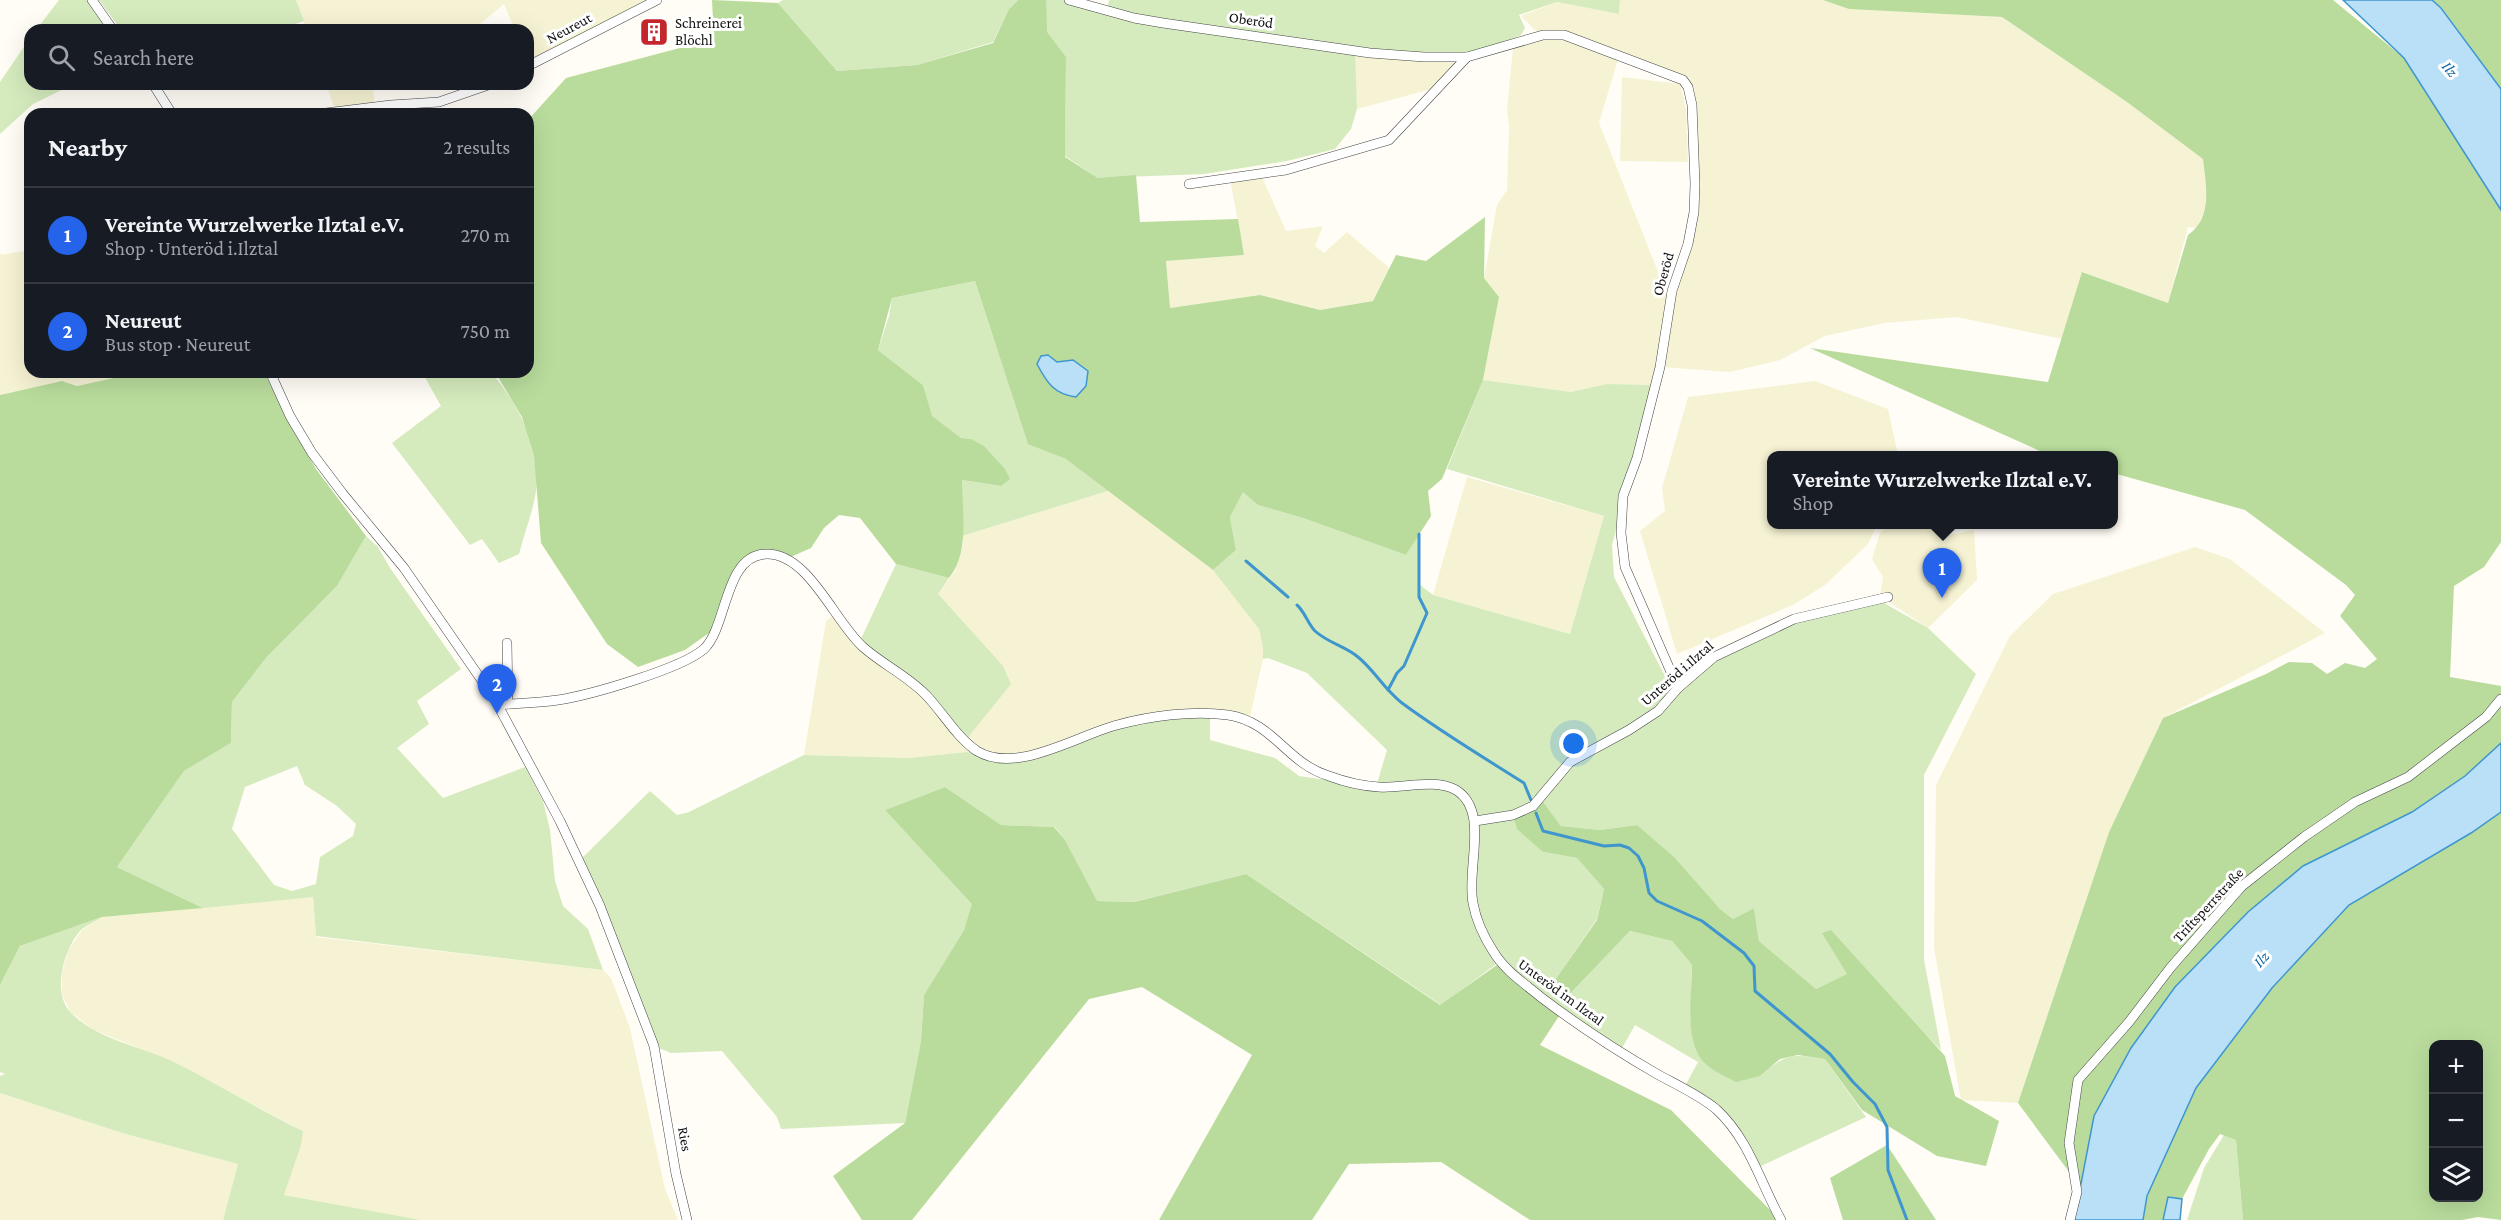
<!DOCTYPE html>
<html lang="en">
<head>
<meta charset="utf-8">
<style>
	body { margin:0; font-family:"Crimson Pro",serif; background:#242831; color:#f1f3f6 }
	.controls { position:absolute; right:18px; bottom:18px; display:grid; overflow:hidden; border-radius:12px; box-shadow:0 6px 24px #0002 }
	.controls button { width:54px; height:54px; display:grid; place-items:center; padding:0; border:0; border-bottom:2px solid #363941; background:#171b24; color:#f1f3f6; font:30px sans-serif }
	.you { position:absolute; left:1574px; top:744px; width:21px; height:21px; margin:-15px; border:4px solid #fff; border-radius:50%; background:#1a73e8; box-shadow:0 0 0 9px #1a73e833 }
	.badge { display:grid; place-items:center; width:39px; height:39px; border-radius:50%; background:#2563eb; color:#fff; font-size:20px; font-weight:700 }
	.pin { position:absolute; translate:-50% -50px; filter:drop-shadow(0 2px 3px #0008) }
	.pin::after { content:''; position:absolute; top:32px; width:21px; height:18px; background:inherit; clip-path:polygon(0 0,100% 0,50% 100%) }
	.popup { position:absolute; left:1767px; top:451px; width:351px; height:78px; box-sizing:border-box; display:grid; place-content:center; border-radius:12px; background:#171b24; filter:drop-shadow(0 2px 4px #0005); font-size:20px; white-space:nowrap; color:#9ea1a6 }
	.popup b { font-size:22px; color:#f1f3f6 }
	.popup::after { content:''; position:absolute; left:50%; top:100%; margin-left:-12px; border:12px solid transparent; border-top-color:#171b24 }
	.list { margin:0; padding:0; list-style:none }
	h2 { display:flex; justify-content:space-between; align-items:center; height:78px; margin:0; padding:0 24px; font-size:26px }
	h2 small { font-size:20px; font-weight:400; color:#9ea1a6 }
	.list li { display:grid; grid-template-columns:39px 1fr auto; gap:18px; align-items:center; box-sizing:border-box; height:96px; padding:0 24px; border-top:2px solid #363941 }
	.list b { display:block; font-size:22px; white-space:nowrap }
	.list p { margin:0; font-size:20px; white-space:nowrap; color:#9ea1a6 }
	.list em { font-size:20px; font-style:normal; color:#9ea1a6 }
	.icon { flex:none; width:33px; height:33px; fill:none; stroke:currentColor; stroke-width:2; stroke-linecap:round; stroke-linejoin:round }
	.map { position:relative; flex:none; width:2501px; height:1220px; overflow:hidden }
	.search { position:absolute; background:#171b24; box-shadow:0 6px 24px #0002; left:24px; top:24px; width:510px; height:66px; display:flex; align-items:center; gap:15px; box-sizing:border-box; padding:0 21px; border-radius:18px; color:#9ea1a6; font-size:22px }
	.panel { position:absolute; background:#171b24; box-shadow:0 6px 24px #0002; left:24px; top:108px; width:510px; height:270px; border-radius:18px }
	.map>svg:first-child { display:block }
</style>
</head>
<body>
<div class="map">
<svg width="2501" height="1220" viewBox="0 0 2501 1220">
	<rect width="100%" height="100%" fill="#fffdf5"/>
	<!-- farmland -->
	<g fill="#f6f3d4" fill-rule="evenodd">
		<path d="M296,0H657L528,61V30H515L504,4L473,30H307Z"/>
		<path d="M1620,0H1823L1849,9L2002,17L2127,102L2203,159L2208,202L2197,228L2188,227L2168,303L2083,272L2062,339L1957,317L1884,323L1825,336L1780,360L1730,372L1661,367L1656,385L1607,384L1571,392L1483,380L1499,297L1484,278L1497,205L1507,190L1509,127L1507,110L1513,48L1542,34L1537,32L1521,16L1557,2L1619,14ZM1619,56L1688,87L1694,212L1670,302L1599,123Z"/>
		<path d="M1354,51L1452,58L1456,69L1439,87L1357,109Z"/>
		<path d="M1622,77L1680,84L1686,108L1688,162L1620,161Z"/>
		<path d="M326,84H405L399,88L373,89L375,107L335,110Z"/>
		<path d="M1261,175L1286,231L1323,226L1315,246L1324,253L1347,232L1387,266L1389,269L1373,301L1320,310L1260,295L1170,308L1166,261L1244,255L1230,179Z"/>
		<path d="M30,250V372H133V374L77,386L62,381L0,395V252L1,255Z"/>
		<path d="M1815,381L1888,409L1898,455L1771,456V524L1877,525L1868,544L1825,585L1793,605L1677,654L1640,531L1665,511L1662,488L1688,397Z"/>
		<path d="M1467,477L1604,516L1570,634L1433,595Z"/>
		<path d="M1111,490L1143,517L1218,574L1259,629L1263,648V659L1249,721L1210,714L1023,757L977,751L908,758L804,755L826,621L835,614L864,648L938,594L955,571L963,544L962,536Z"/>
		<path d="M1888,525H1941L1949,535L1974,530L1977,580L1928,628L1880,596L1883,577L1872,559L1880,533Z"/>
		<path d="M2195,547L2230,559L2325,633L2163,718L2109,832L2018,1103L1961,1100L1934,948L1936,785L2010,636L2053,594Z"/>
		<path d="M313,897L316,937L603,970L611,978L630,1028L665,1189L678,1220H420L284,1195L303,1131L173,1062L94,1030L70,1012L62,994V972L68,951L82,930L102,917Z"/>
		<path d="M0,1093L122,1133L238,1164L223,1220H0Z"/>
	</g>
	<!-- green -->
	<g fill="#d5ebbd" fill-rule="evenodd">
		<path d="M59,0H87L109,30H36Z"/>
		<path d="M99,0H296L304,21L278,30H219L215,28L210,30H121Z"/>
		<path d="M783,0H1018L1009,9L993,42L917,65L837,71L778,3Z"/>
		<path d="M1046,0H1067L1107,10L1109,0H1620L1619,14L1557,2L1519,15L1525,28L1521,35L1467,57L1355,51L1357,109L1351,129L1335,149L1287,161L1204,174L1098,178L1065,156L1066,57L1046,32Z"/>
		<path d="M30,38V84H74L33,104L0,134V82Z"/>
		<path d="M975,281L1028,443L1066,459L1111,490L962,536V480L1001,486L971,439L961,438L931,416L923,385L878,350L889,316L892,298Z"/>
		<path d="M422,372H491C518,404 542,448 536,491C533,512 524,534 519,554L499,563L482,539L470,545L392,443L441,406Z"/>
		<path d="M1483,380L1571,392L1607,384L1656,385L1612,545L1614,577L1670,686L1659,709L1714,657L1779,626L1877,599L1928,628L1976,674L1924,775V960L1941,1050L1823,934L1848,974L1816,989L1759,941L1754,908L1733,919L1720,909L1637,825L1600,830L1561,826L1541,799L1543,852L1577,858L1604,889L1597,919L1550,987L1566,998L1630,931L1672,941L1692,965L1690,1021L1760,1076C1787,1053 1792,1054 1825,1059L1866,1117L1761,1166L1752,1160L1727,1120L1684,1088L1698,1062L1635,1025L1621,1050L1499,962L1441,1005L1246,874L1133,902L1096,901L1065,840L1055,827L1001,825L945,787L885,810L973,904L964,930L924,995L921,1041L905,1123L781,1129L777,1117L722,1051L671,1053L654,1046L579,861L650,791L677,815L689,812L804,755L908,758L977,751L1023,757L1119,724L1210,714V740L1275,758L1299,776L1320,779L1333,778L1376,787L1387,750L1307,673L1268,658L1263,659V648L1259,629L1213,570L1236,550L1230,517L1243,491L1258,505L1303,518L1406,555L1419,534V584L1433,595L1570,634L1604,516L1447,469Z"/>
		<path d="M366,536L378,547L390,568L461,669L417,701L429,724L397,748L443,798L525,767L543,801L550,830L555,881L563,906L588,929L603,970L316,936L313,897L203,908L117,867L184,771L231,743L232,702L266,658L337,586ZM297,766L305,785L337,806L356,824L353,836L320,857L316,884L292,891L274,885L232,829L245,787Z"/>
		<path d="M896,564L949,578L938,594L1003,666L1011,684L965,741L937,707L859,643Z"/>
		<path d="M102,917C96,921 88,925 82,929C64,947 51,993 71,1013C98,1040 141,1046 174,1062C218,1084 259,1110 303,1131L301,1145L284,1195L421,1220H223L238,1164L122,1133L0,1093V1076L5,1074L0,1072V985L20,946Z"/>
		<path d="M2224,1135L2236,1140L2243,1220H2187L2204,1168Z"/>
	</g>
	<!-- forest -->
	<g fill="#b9dc9c" fill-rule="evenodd">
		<path d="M712,0L778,3L837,71L917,65L993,43L1009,9L1018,0H1046L1047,32L1066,57L1065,157L1098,178L1136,175L1140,222L1238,219L1244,255L1166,261L1170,308L1260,295L1320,310L1373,301L1396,255L1426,261L1485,217L1484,278L1499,297L1483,380L1442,479L1428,491L1431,516L1406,555L1303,518L1258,505L1243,492L1230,517L1236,550L1213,570L1066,459L1028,444L975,281L892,298L878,350L923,385L932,416L961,438L971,439L984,446L1005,469L1010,479L1001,486L962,480C962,511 970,553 949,578L896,564L860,518L839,515L824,528L811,548L786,559L778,555L745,562L716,628L685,650L638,667L607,644L541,543L534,455L522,417L495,372H528V120L566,78L714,39Z"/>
		<path d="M1823,0H2333L2404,58L2501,210V542L2484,567L2454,586L2450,677L2501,686V743L2465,776L2412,812L2303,866L2248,912L2175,987L2094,1116L2081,1188L2018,1103L2109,832L2163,718L2266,674L2289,662L2312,663L2327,674L2345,663L2365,668L2377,659L2340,616L2355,595L2346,585L2245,510L2113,473V456L2049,455L1810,348L2048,382L2082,272L2168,303L2188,235C2213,217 2206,186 2203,159L2127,102L2002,17L1849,9Z"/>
		<path d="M2432,0H2501V89L2442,8Z"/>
		<path d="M141,372H264L288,421L316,469L366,536L337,586L266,658L232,702L231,743L184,771L117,867L203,908L102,917L20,946L0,985V395L62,381L77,386Z"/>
		<path d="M945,787L1001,825L1054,827L1065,840L1097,901L1134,902L1246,874L1440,1005L1497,965L1559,1016L1540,1045L1671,1110L1780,1220H1530L1441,1162L1349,1164L1312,1220H1159L1252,1055L1142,987L1089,999L912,1220H862L833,1176L905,1123L921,1041L924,995L964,930L972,904L885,810Z"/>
		<path d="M1541,799L1561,826L1600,830L1637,825L1674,857L1720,909L1733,919L1754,908L1759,941L1816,989L1847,974L1822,933L1831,930L1945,1056L1955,1096L1999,1121L1986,1166L1937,1156L1862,1110L1825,1059L1798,1055L1780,1059L1760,1076L1736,1082C1723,1075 1705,1068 1698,1054C1685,1027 1692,994 1692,965L1672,941L1630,931L1565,999L1550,987L1597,920L1604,889L1577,858L1543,852L1517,829L1513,815Z"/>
		<path d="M2501,812V1220L2478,1217L2462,1220H2243L2236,1140L2220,1134L2209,1149L2182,1199L2168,1197L2163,1220H2143L2147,1196L2196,1088L2272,988L2349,905L2471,833ZM2434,1044H2478V1198H2434Z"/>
		<path d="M1887,1145L1936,1220H1843L1830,1178Z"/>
	</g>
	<!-- water -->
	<g fill="#b9e0f7" stroke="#3f96cf" stroke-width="1.5">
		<path d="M2343,0H2432L2441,8L2501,89V210L2404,58Z"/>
		<path d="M1048,355L1057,362L1073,360L1088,371L1086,386L1076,397C1054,394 1047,383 1037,364L1041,356Z"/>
		<path d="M2501,743V812L2471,833L2349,905L2272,988L2196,1088L2147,1196L2143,1220H2074L2094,1116L2131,1048L2175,987L2248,912L2303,866L2412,812L2465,776Z"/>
		<path d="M2168,1197L2182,1199L2180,1220H2163Z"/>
	</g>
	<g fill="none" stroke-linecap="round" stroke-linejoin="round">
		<!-- stream -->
		<g stroke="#3f96cf" stroke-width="3">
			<path d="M1246,561L1288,597"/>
			<path d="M1297,605C1305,612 1308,624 1315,631C1328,643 1345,646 1358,657C1375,671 1384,689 1402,703C1441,732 1483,757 1524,783L1531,800"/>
			<path d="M1388,690L1397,673L1404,666L1427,613L1419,597V534"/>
			<path d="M1536,813L1543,831L1604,846L1620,845L1629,848L1638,856L1644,868L1649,893L1657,901L1702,921L1744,953L1754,966L1755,991L1830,1054L1853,1082L1875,1104L1887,1127L1888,1170L1907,1220"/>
		</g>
		<!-- minor casing -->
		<g stroke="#444" stroke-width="10">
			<g id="minor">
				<path d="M92,0L113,30"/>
				<path d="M1069,0L1134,18L1163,23L1370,53L1424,57H1467L1543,35H1564L1683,80L1688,87L1692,105L1695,184L1694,212L1688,244L1672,291L1660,367L1637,458L1623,496L1621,533L1625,567L1678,688"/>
				<path d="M528,66L657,0"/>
				<path d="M153,84L172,114"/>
				<path d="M318,114L391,105L439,102L491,84"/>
				<path d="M1189,184L1286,170L1389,140L1467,57"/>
				<path d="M270,372L290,416L312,453L343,494L404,568L494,698L560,821L600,906L654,1046L676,1174L687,1220"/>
				<path d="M507,643L508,704"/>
				<path d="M498,705C518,703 538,703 558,700C590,695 681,669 704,649C728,626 724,554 767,554C809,554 834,621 863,647C882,664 906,675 925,694C942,711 956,737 977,751C1016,775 1078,735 1117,725C1150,716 1193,710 1228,715C1274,722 1286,763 1329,776C1345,782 1362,786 1379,787C1402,789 1434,778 1456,790C1490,811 1466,869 1473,903C1476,920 1484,937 1493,951C1505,971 1524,983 1542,998C1579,1026 1617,1051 1657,1074C1677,1085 1699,1095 1716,1109C1749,1139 1760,1182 1781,1220"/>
				<path d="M1475,821L1513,815L1533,806L1570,762L1629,730L1658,711L1678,688L1714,657L1794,619L1888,597"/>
				<path d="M2070,1220L2077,1192L2069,1143L2078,1080L2129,1022L2171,967L2242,886L2304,837L2355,802L2408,777L2486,717L2501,699"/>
			</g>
		</g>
		<!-- minor -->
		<use href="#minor" stroke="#fff" stroke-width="9"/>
	</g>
	<!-- icons -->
	<defs>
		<g id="building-square" transform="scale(1.5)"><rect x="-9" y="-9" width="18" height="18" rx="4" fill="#c4262e" stroke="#fff"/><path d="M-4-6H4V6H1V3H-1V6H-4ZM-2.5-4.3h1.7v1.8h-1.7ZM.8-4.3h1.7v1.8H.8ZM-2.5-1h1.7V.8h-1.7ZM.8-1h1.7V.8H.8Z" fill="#fff"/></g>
	</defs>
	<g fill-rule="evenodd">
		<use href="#building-square" x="654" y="32"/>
	</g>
	<g text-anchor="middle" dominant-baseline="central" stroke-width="6" stroke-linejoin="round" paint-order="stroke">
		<!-- street labels -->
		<g font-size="15" fill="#111" stroke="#fff">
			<text transform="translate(1251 20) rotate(8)">Oberöd</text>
			<text transform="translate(569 28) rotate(-28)">Neureut</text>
			<text transform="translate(1663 274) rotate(-74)">Oberöd</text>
			<text transform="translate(1677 673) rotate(-41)">Unteröd i.Ilztal</text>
			<text transform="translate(2208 905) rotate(-47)">Triftsperrstraße</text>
			<text transform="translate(1561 992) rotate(36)">Unteröd im Ilztal</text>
			<text transform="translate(685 1139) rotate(80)">Ries</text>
		</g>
		<!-- poi labels -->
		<g font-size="15" fill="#111" stroke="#fff" text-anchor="start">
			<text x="675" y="23">Schreinerei<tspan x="675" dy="17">Blöchl</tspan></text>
		</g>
		<!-- water labels -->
		<g font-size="16" font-style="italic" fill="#1768a6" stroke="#fff">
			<text transform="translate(2450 69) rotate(50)">Ilz</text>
			<text transform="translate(2261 959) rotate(-47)">Ilz</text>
		</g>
	</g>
</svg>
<div class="controls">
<button>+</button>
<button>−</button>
<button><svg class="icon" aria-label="layers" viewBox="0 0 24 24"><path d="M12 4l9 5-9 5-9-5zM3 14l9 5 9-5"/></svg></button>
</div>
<div class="you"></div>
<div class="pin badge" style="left:1942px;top:598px">1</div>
<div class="popup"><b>Vereinte Wurzelwerke Ilztal e.V.</b>Shop</div>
<div class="pin badge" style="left:497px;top:714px">2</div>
<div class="search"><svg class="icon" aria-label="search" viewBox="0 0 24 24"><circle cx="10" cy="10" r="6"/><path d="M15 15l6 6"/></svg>Search here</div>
<section class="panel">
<h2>Nearby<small>2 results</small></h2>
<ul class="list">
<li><span class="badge">1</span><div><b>Vereinte Wurzelwerke Ilztal e.V.</b><p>Shop · Unteröd i.Ilztal</p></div><em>270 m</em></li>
<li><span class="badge">2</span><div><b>Neureut</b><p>Bus stop · Neureut</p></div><em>750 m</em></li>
</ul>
</section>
</div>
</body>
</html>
